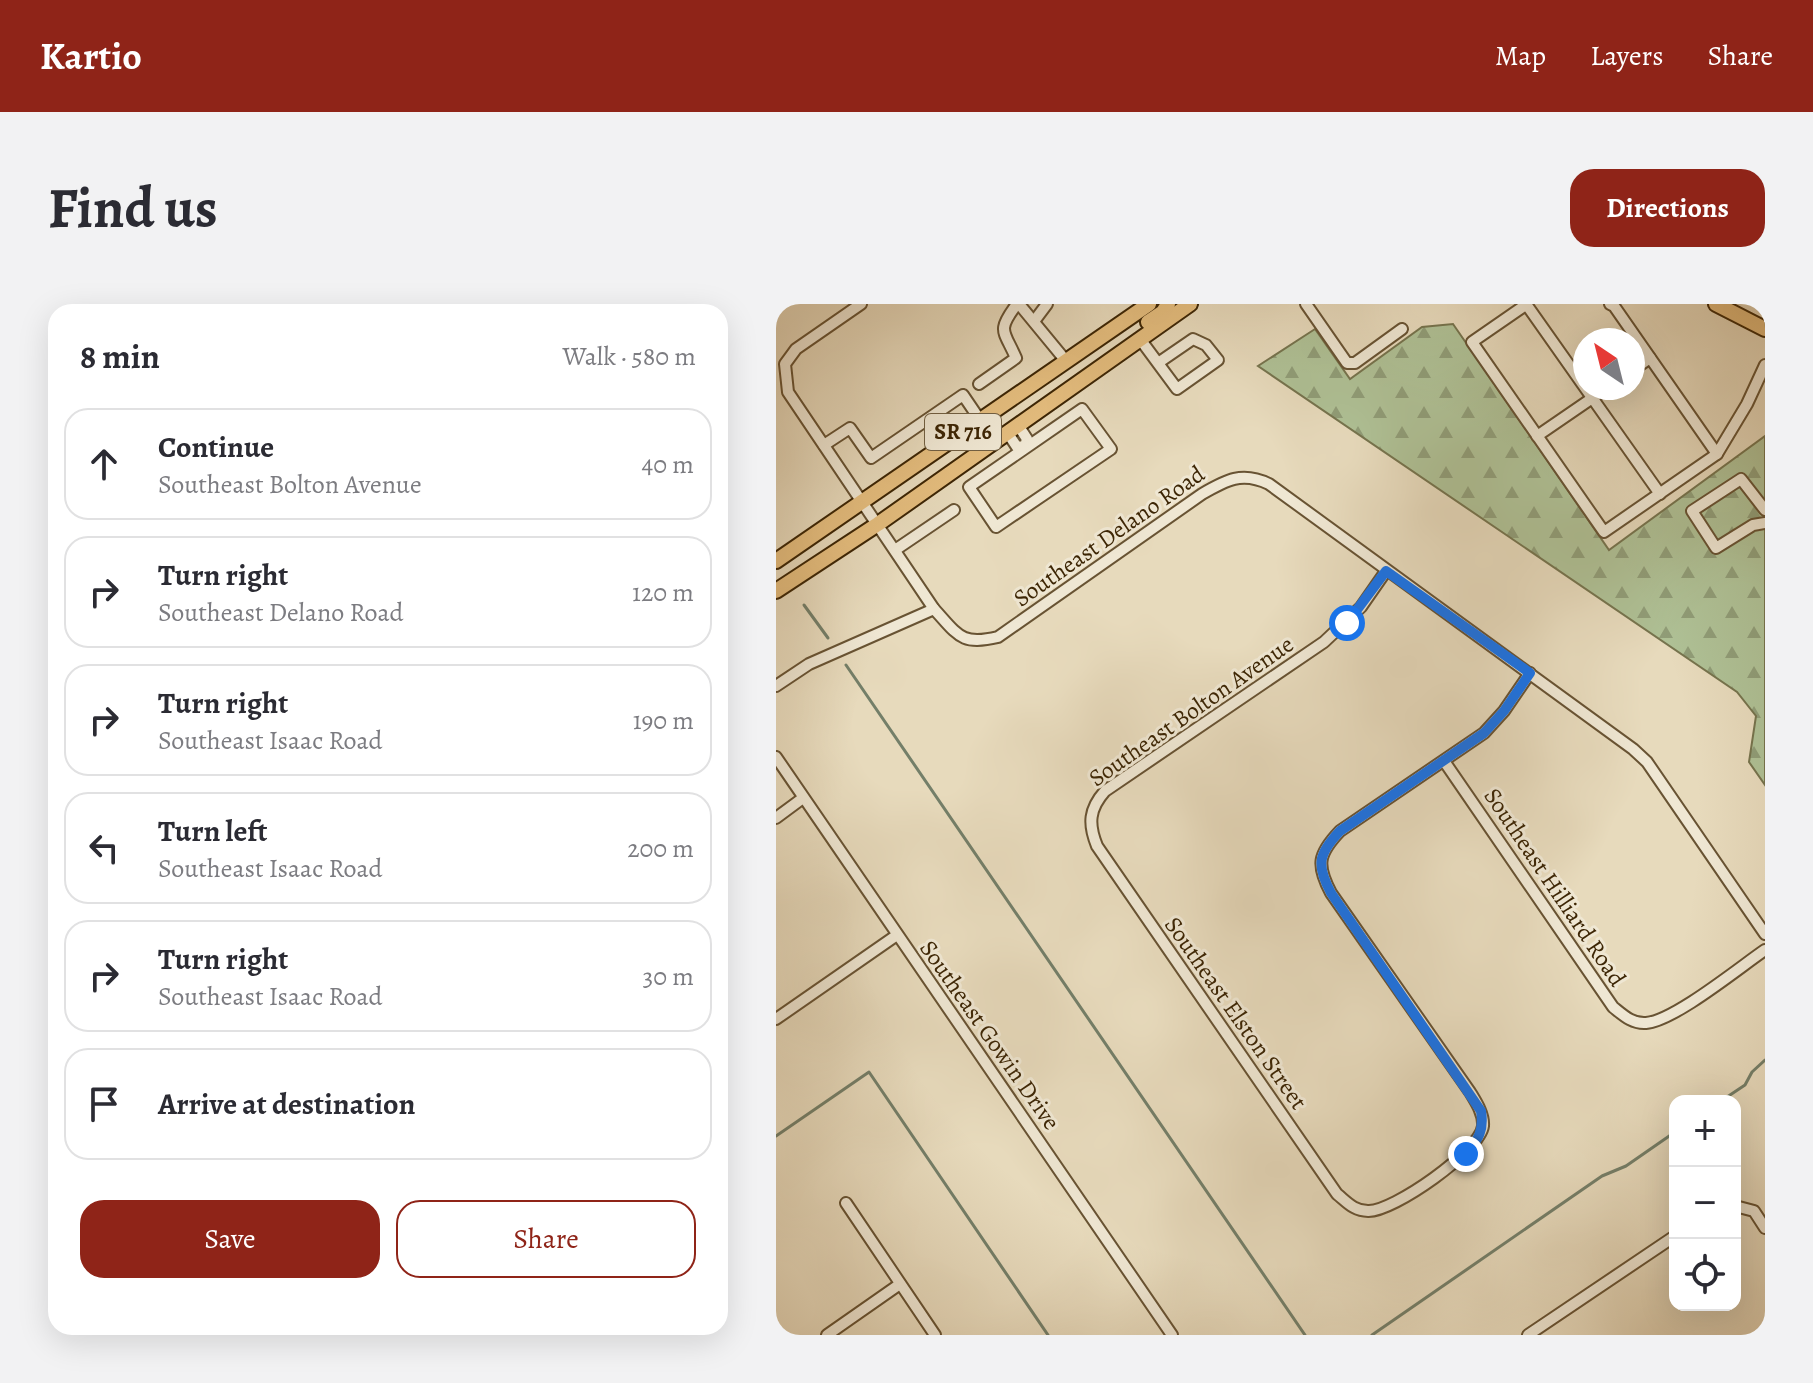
<!DOCTYPE html>
<html lang="en">
<head>
<meta charset="utf-8">
<style>
	body { margin:0; font-family:Alegreya,serif; background:#f2f2f3; color:#2b2b33 }
	.controls { position:absolute; right:24px; bottom:24px; display:grid; overflow:hidden; border-radius:16px; box-shadow:0 8px 32px #0002 }
	.controls button { width:72px; height:72px; display:grid; place-items:center; padding:0; border:0; border-bottom:2px solid #e1e1e2; background:#fff; color:#2b2b33; font:40px sans-serif }
	.compass { position:absolute; left:797px; top:24px; width:72px; height:72px; border-radius:50%; background:#fff; box-shadow:0 8px 32px #0002; rotate:325deg }
	.stop { position:absolute; width:24px; height:24px; margin:-18px; border:6px solid #1a73e8; border-radius:50%; background:#fff }
	.stop.end { background:#1a73e8; border-color:#fff; box-shadow:0 2px 8px #0008 }
	.list { margin:0; padding:0; list-style:none }
	h2 { display:flex; justify-content:space-between; align-items:center; height:104px; margin:0; padding:0 32px; font-size:34px }
	h2 small { font-size:26px; font-weight:400; color:#7c7c81 }
	.list li { display:grid; grid-template-columns:52px 1fr auto; gap:24px; align-items:center; box-sizing:border-box; height:112px; margin:0 16px 16px; padding:0 16px; border:2px solid #e1e1e2; border-radius:24px }
	.list b { display:block; font-size:30px; white-space:nowrap }
	.list p { margin:0; font-size:26px; white-space:nowrap; color:#7c7c81 }
	.list em { font-size:26px; font-style:normal; color:#7c7c81 }
	.actions { display:flex; gap:16px; padding:24px 32px }
	.actions a { flex:1; padding:18px 0; border:2px solid #8f2418; border-radius:24px; text-align:center; font-size:28px; color:#8f2418 }
	.actions .main { background:#8f2418; color:#fff }
	.icon { flex:none; width:44px; height:44px; fill:none; stroke:currentColor; stroke-width:2; stroke-linecap:round; stroke-linejoin:round }
	.map { position:relative; flex:none; width:989px; height:1031px; overflow:hidden; border-radius:24px }
	header { display:flex; align-items:center; gap:48px; box-sizing:border-box; height:112px; padding:0 40px; background:#8f2418; color:#fff }
	header strong { font-size:38px }
	nav { display:flex; gap:44px; margin-inline-start:auto; font-size:28px }
	.intro { display:flex; align-items:center; justify-content:space-between; box-sizing:border-box; height:192px; padding:0 48px }
	h1 { margin:0; font-size:56px }
	.button { padding:20px 36px; border-radius:24px; background:#8f2418; color:#fff; font-size:28px; font-weight:700 }
	main { display:flex; gap:48px; padding:0 48px }
	aside { flex:1; background:#fff; border-radius:24px; box-shadow:0 8px 32px #0002 }
	.map>svg:first-child { display:block }
</style>
</head>
<body>
<header>
<strong>Kartio</strong>
<nav><a>Map</a><a>Layers</a><a>Share</a></nav>
</header>
<div class="intro"><h1>Find us</h1><a class="button">Directions</a></div>
<main>
<aside>
<h2>8 min<small>Walk · 580 m</small></h2>
<ul class="list">
<li><svg class="icon" aria-label="ahead" viewBox="0 0 24 24"><path d="M12 20V5M6 11l6-6 6 6"/></svg><div><b>Continue</b><p>Southeast Bolton Avenue</p></div><em>40 m</em></li>
<li><svg class="icon" aria-label="right" viewBox="0 0 24 24"><path d="M7 20v-9h11M14 6l5 5-5 5"/></svg><div><b>Turn right</b><p>Southeast Delano Road</p></div><em>120 m</em></li>
<li><svg class="icon" aria-label="right" viewBox="0 0 24 24"><path d="M7 20v-9h11M14 6l5 5-5 5"/></svg><div><b>Turn right</b><p>Southeast Isaac Road</p></div><em>190 m</em></li>
<li><svg class="icon" aria-label="left" viewBox="0 0 24 24"><path d="M17 20v-9H6M10 6l-5 5 5 5"/></svg><div><b>Turn left</b><p>Southeast Isaac Road</p></div><em>200 m</em></li>
<li><svg class="icon" aria-label="right" viewBox="0 0 24 24"><path d="M7 20v-9h11M14 6l5 5-5 5"/></svg><div><b>Turn right</b><p>Southeast Isaac Road</p></div><em>30 m</em></li>
<li><svg class="icon" aria-label="arrive" viewBox="0 0 24 24"><path d="M6 21V4h12l-3 4 3 4H6"/></svg><div><b>Arrive at destination</b></div></li>
</ul>
<div class="actions"><a class="main">Save</a><a>Share</a></div>
</aside>
<div class="map">
<svg width="989" height="1031" viewBox="0 0 989 1031">
	<defs>
		<pattern id="forest-firs" width="22" height="20" patternUnits="userSpaceOnUse" patternTransform="scale(2)"><rect width="22" height="20" fill="#afc196"/><path d="M5 1l3.5 6h-7zM16 11l3.5 6h-7z" fill="#909d78"/></pattern>
	</defs>
	<rect width="100%" height="100%" fill="#e7dabc"/>
	<filter id="stains"><feTurbulence type="fractalNoise" baseFrequency=".0025" numOctaves="4"/><feColorMatrix values="0 0 0 0 .2 0 0 0 0 .09 0 0 0 0 .02 0 0 0 .5 -.17"/></filter>
	<radialGradient id="worn" r=".72"><stop offset=".6" stop-color="#630" stop-opacity="0"/><stop offset="1" stop-color="#630" stop-opacity=".3"/></radialGradient>
	<!-- forest -->
	<path fill="url(#forest-firs)" stroke="#76744e" stroke-width="2" d="M677,20L833,246L989,132V481L973,458L980,412L961,388L482,62L539,25L574,75L646,23Z"/>
	<g fill="none" stroke-linecap="round" stroke-linejoin="round">
		<!-- stream -->
		<g stroke="#747f69" stroke-width="3">
			<path d="M28,301L52,334"/>
			<path d="M70,361L529,1031"/>
			<path d="M945,797L969,781L976,768L989,756"/>
			<path d="M0,832L93,768L272,1031"/>
			<path d="M596,1031L826,872L850,862L899,828"/>
		</g>
		<!-- minor casing -->
		<g stroke="#685333" stroke-width="14">
			<g id="minor">
				<path d="M85,0L20,45L9,60L12,88L158,305C182,331 185,342 222,333L426,190C450,176 466,167 493,180L857,445L871,458L989,630"/>
				<path d="M243,0L290,57"/>
				<path d="M530,0L571,59H579L626,25"/>
				<path d="M750,0L884,190"/>
				<path d="M751,0L696,38L828,228L941,150L971,100L989,61"/>
				<path d="M834,0L838,2L941,150"/>
				<path d="M259,16L271,0"/>
				<path d="M364,35L401,85L442,56L430,41L417,35L382,59"/>
				<path d="M857,66L874,54"/>
				<path d="M203,80L240,54C228,26 220,28 241,0"/>
				<path d="M306,105L335,145L220,223L193,183Z"/>
				<path d="M231,128L241,143L249,142L251,135L242,121"/>
				<path d="M761,132L831,84"/>
				<path d="M48,141L74,124L95,154L187,91L204,116"/>
				<path d="M989,206L965,175L916,207L940,244L977,221L989,219"/>
				<path d="M119,246L178,206"/>
				<path d="M610,267L585,303L548,338L329,487C313,505 312,520 321,542L561,890C571,898 578,907 592,907C617,908 704,847 707,822C708,810 700,798 694,788L555,589C540,561 542,550 564,527L708,429L728,407L754,369"/>
				<path d="M0,382L33,360L158,305"/>
				<path d="M0,453L396,1031"/>
				<path d="M668,457L837,703C847,711 856,720 870,719C898,717 964,663 989,646"/>
				<path d="M0,514L27,494"/>
				<path d="M0,715L121,631"/>
				<path d="M70,899L159,1031"/>
				<path d="M959,902L978,907L989,924"/>
				<path d="M51,1031L124,980"/>
				<path d="M752,1031L899,932"/>
			</g>
		</g>
		<!-- major casing -->
		<g stroke="#3d2605" stroke-width="18">
			<g id="major">
				<path d="M940,0L989,25"/>
				<path d="M372,18L387,8L392,0"/>
				<path d="M0,257L373,0"/>
				<path d="M0,287L102,220L414,0"/>
			</g>
		</g>
		<!-- minor -->
		<use href="#minor" stroke="#efe7d3" stroke-width="10"/>
		<!-- major -->
		<use href="#major" stroke="#e4bd7e" stroke-width="14"/>
	</g>
	<g fill="none" stroke-linecap="round" stroke-linejoin="round">
		<!-- route -->
		<path stroke="#1a73e8" stroke-width="10" d="M571,319L610,267L754,369L728,407L708,429L564,527C542,550 540,561 555,589L705,807C708,826 703,835 690,850"/>
	</g>
	<g text-anchor="middle" dominant-baseline="central" stroke-width="6" stroke-linejoin="round" paint-order="stroke">
		<!-- shield labels -->
		<rect fill="#efe7d3" stroke="#726043" stroke-width="2" x="149" y="110" width="76" height="36" rx="6"/>
		<g font-size="22" font-weight="bold" fill="#3d2605">
			<text x="187" y="128">SR 716</text>
		</g>
		<!-- street labels -->
		<g font-size="24" fill="#3d2605" stroke="#efe7d3">
			<text transform="translate(333 232) rotate(-35)">Southeast Delano Road</text>
			<text transform="translate(415 407) rotate(-35)">Southeast Bolton Avenue</text>
			<text transform="translate(779 583) rotate(56)">Southeast Hilliard Road</text>
			<text transform="translate(460 709) rotate(55)">Southeast Elston Street</text>
			<text transform="translate(214 731) rotate(55)">Southeast Gowin Drive</text>
		</g>
	</g>
	<rect width="100%" height="100%" filter="url(#stains)"/>
	<rect width="100%" height="100%" fill="url(#worn)"/>
</svg>
<div class="controls">
<button>+</button>
<button>−</button>
<button><svg class="icon" aria-label="locate" viewBox="0 0 24 24"><circle cx="12" cy="12" r="6"/><path d="M12 2v4M12 18v4M2 12h4M18 12h4"/></svg></button>
</div>
<svg class="compass" viewBox="-18 -18 36 36"><path d="M0-13l5 13h-10z" fill="#e53935"/><path d="M0 13l5-13h-10z" fill="#7c7c81"/></svg>
<div class="stop" style="left:571px;top:319px"></div>
<div class="stop end" style="left:690px;top:850px"></div>
</div>
</main>
</body>
</html>
